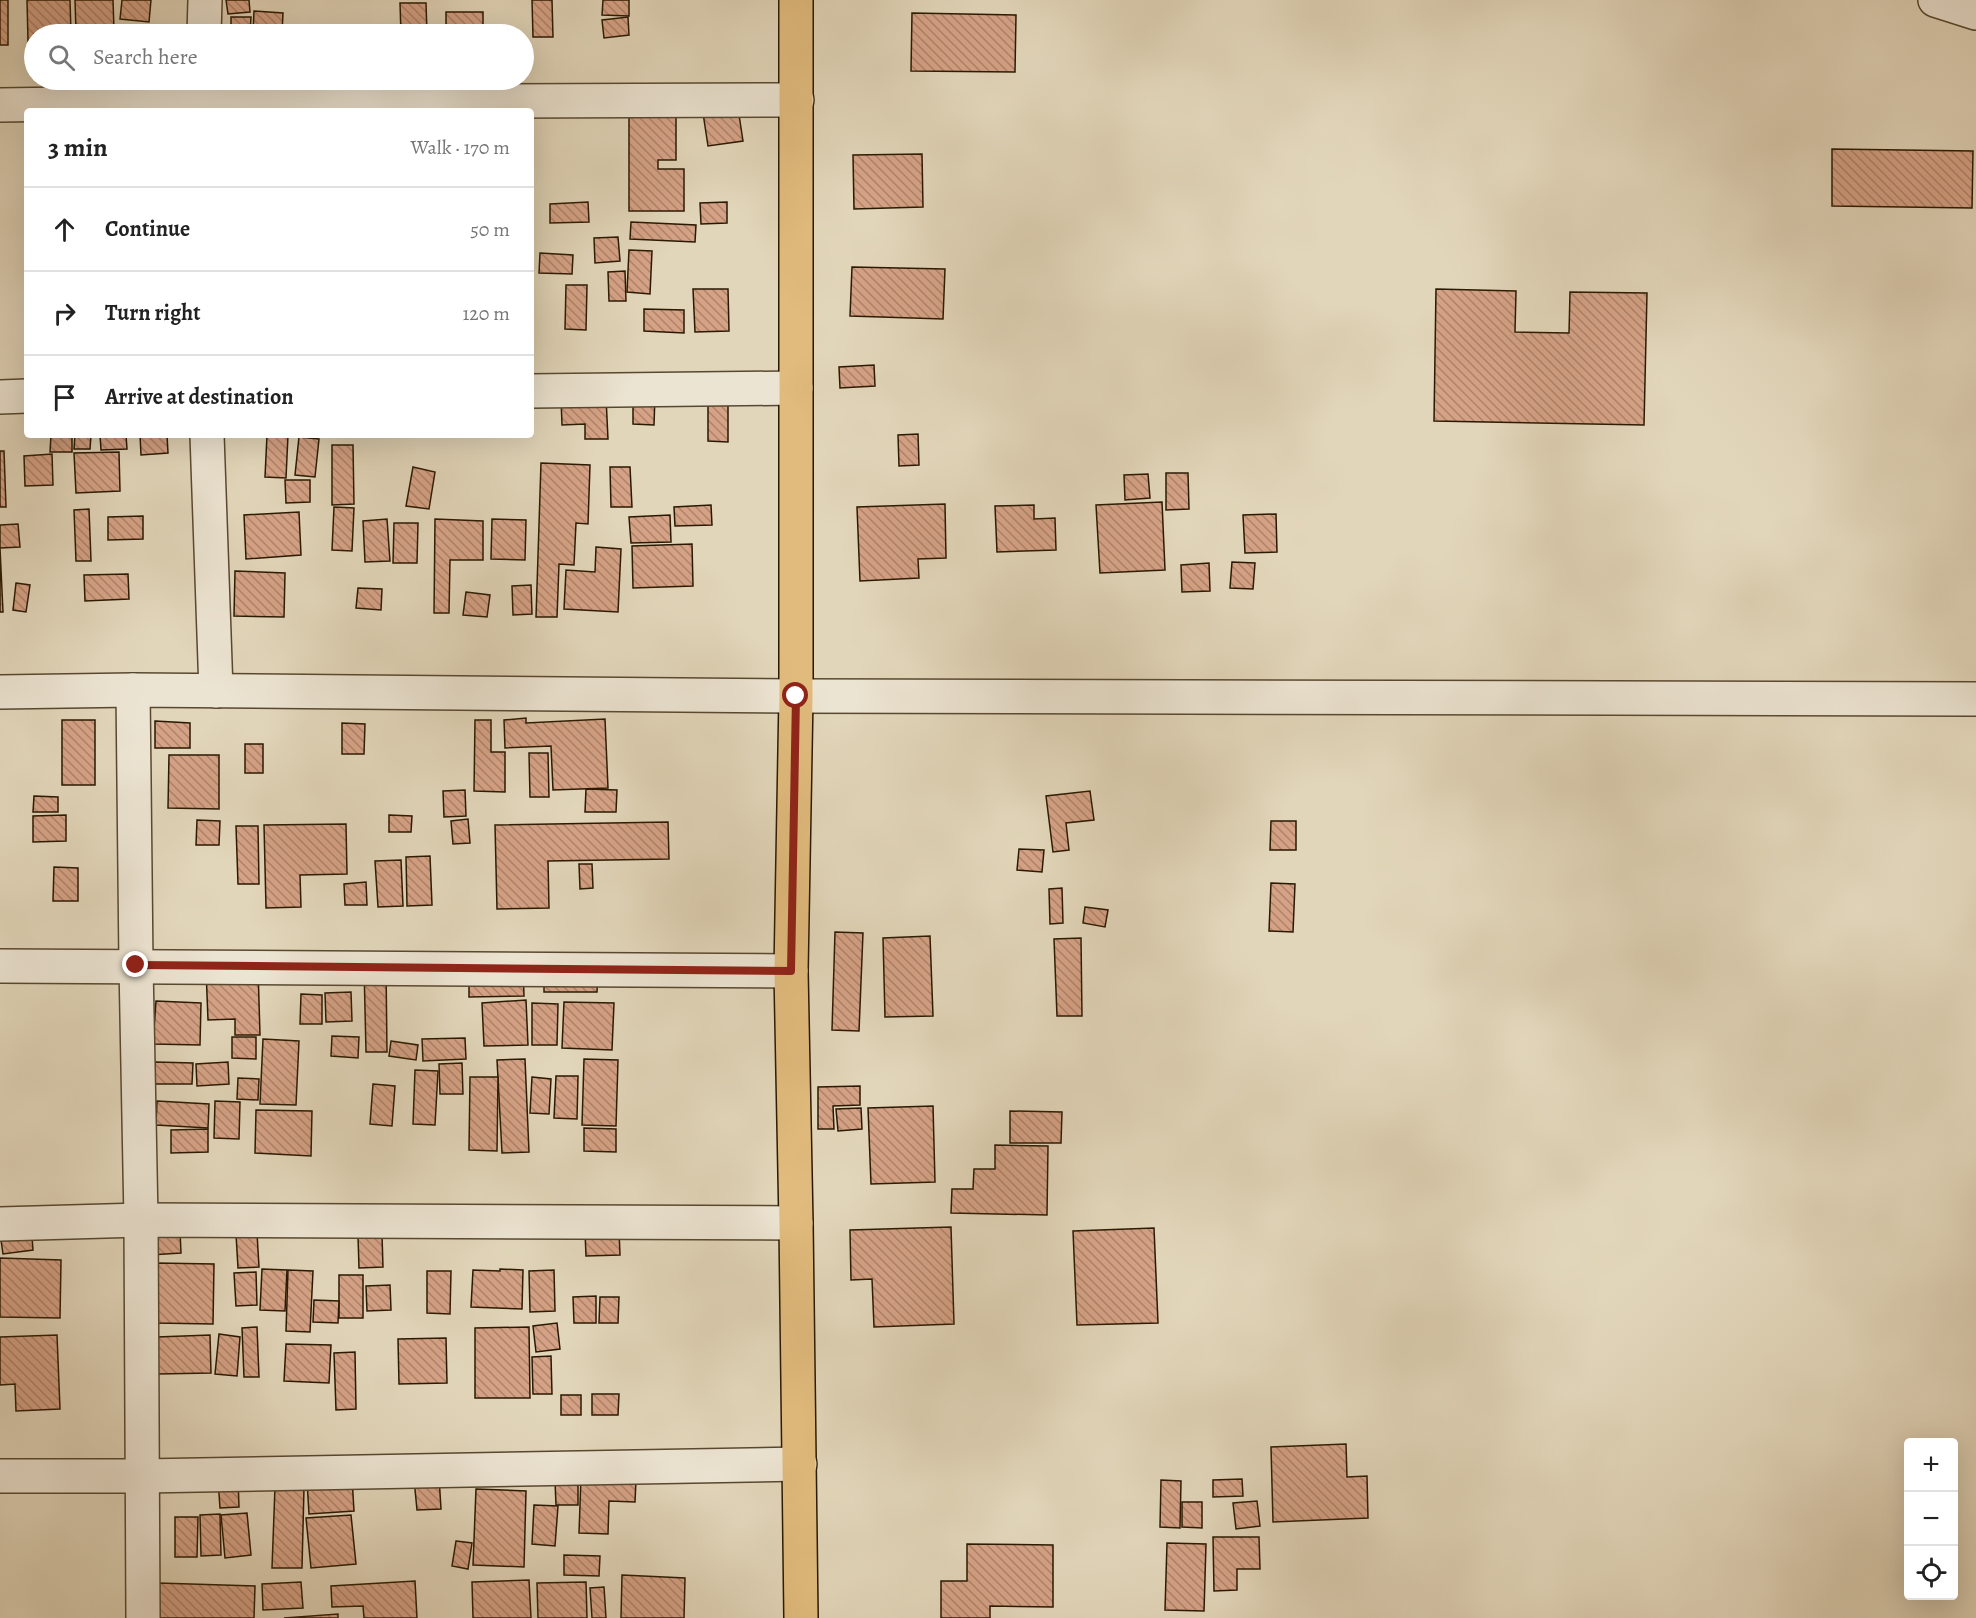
<!DOCTYPE html>
<html lang="en">
<head>
<meta charset="utf-8">
<style>
	body { margin:0; font-family:Alegreya,serif; background:#f6f6f6; color:#222 }
	.controls { position:absolute; right:18px; bottom:18px; display:grid; overflow:hidden; border-radius:6px; box-shadow:0 6px 24px #0002 }
	.controls button { width:54px; height:54px; display:grid; place-items:center; padding:0; border:0; border-bottom:2px solid #e0e0e0; background:#fff; color:#222; font:30px sans-serif }
	.stop { position:absolute; width:18px; height:18px; margin:-14px; border:4px solid #8f2418; border-radius:50%; background:#fff }
	.stop.end { background:#8f2418; border-color:#fff; box-shadow:0 2px 6px #0008 }
	.list { margin:0; padding:0; list-style:none }
	h2 { display:flex; justify-content:space-between; align-items:center; height:78px; margin:0; padding:0 24px; font-size:26px }
	h2 small { font-size:20px; font-weight:400; color:#767676 }
	.list li { display:grid; grid-template-columns:39px 1fr auto; gap:18px; align-items:center; box-sizing:border-box; height:84px; padding:0 24px; border-top:2px solid #e0e0e0 }
	.list b { display:block; font-size:22px; white-space:nowrap }
	.list em { font-size:20px; font-style:normal; color:#767676 }
	.icon { flex:none; width:33px; height:33px; fill:none; stroke:currentColor; stroke-width:2; stroke-linecap:round; stroke-linejoin:round }
	.map { position:relative; flex:none; width:1976px; height:1618px; overflow:hidden }
	.search { position:absolute; background:#fff; box-shadow:0 6px 24px #0002; left:24px; top:24px; width:510px; height:66px; display:flex; align-items:center; gap:15px; box-sizing:border-box; padding:0 21px; border-radius:33px; color:#767676; font-size:22px }
	.panel { position:absolute; background:#fff; box-shadow:0 6px 24px #0002; left:24px; top:108px; width:510px; height:330px; border-radius:6px }
	.map>svg:first-child { display:block }
</style>
</head>
<body>
<div class="map">
<svg width="1976" height="1618" viewBox="0 0 1976 1618">
	<defs>
		<pattern id="building-back-hatch" width="6" height="6" patternUnits="userSpaceOnUse" patternTransform="scale(1.5)"><rect width="6" height="6" fill="#d6a286"/><path d="M-1 5l2 2M0 0l6 6M5-1l2 2" fill="none" stroke="#ae836b"/></pattern>
	</defs>
	<rect width="100%" height="100%" fill="#e2d6ba"/>
	<filter id="stains"><feTurbulence type="fractalNoise" baseFrequency=".00333" numOctaves="4"/><feColorMatrix values="0 0 0 0 .2 0 0 0 0 .09 0 0 0 0 .02 0 0 0 .5 -.17"/></filter>
	<radialGradient id="worn" r=".72"><stop offset=".6" stop-color="#630" stop-opacity="0"/><stop offset="1" stop-color="#630" stop-opacity=".3"/></radialGradient>
	<!-- building -->
	<g fill="url(#building-back-hatch)" stroke="#2a1902" stroke-width="1.5">
		<rect x="0" y="0" width="8" height="45"/>
		<path d="M27,0H70L71,34H34V41H28Z"/>
		<path d="M75,0H113L114,30L76,32Z"/>
		<path d="M122,0H151L149,22L120,19Z"/>
		<path d="M226,0H249L250,12L228,14Z"/>
		<path d="M532,0H552L553,37H533Z"/>
		<path d="M603,0H629V16L602,15Z"/>
		<path d="M400,3H426L427,34H401Z"/>
		<path d="M254,11L283,13L282,34H253Z"/>
		<rect x="446" y="12" width="37" height="22"/>
		<path d="M912,13L1016,15L1015,72L911,71Z"/>
		<path d="M231,17H251L250,34H231Z"/>
		<path d="M628,17L629,35L604,38L602,20Z"/>
		<path d="M736,95L743,141L708,146L701,100Z"/>
		<path d="M629,117H676V160H658V169H684V211H629Z"/>
		<path d="M1832,149L1973,151L1972,208L1832,206Z"/>
		<path d="M922,154L923,207L854,209L853,155Z"/>
		<path d="M588,202L589,222L550,223V204Z"/>
		<path d="M727,202V223L701,224L700,203Z"/>
		<path d="M631,222L696,225L695,242L630,239Z"/>
		<path d="M618,237L620,261L595,263L594,238Z"/>
		<path d="M629,250L652,251L650,294L627,292Z"/>
		<path d="M540,253L573,255L572,274L539,273Z"/>
		<path d="M852,267L945,269L943,319L850,316Z"/>
		<path d="M625,271L626,301H609L608,272Z"/>
		<path d="M566,285H587L586,330L565,329Z"/>
		<path d="M693,289H728L729,331L695,332Z"/>
		<path d="M1436,289L1516,291L1515,332L1569,333L1570,292L1647,293L1644,425L1434,421Z"/>
		<path d="M644,309L684,310V333L644,331Z"/>
		<path d="M874,365L875,386L840,388L839,367Z"/>
		<path d="M633,396H655L654,425L633,424Z"/>
		<path d="M606,397L608,439H585V424L562,425L561,398Z"/>
		<path d="M708,397H728V442L708,441Z"/>
		<path d="M918,434L919,465L899,466L898,435Z"/>
		<path d="M51,435H72V452H50Z"/>
		<path d="M75,435H91L90,449H74Z"/>
		<path d="M100,435H126L127,449L101,450Z"/>
		<path d="M140,435H167L168,453L141,455Z"/>
		<path d="M267,435H288L286,478L265,477Z"/>
		<path d="M299,437L319,439L315,477L295,475Z"/>
		<path d="M332,445H353L354,504L332,505Z"/>
		<path d="M0,451H4L6,507H0Z"/>
		<path d="M119,452L120,491L76,493L74,453Z"/>
		<path d="M52,454L53,485L25,486L24,456Z"/>
		<path d="M541,463L590,465L588,524L576,523L574,565L559,564L557,617H536Z"/>
		<path d="M413,467L435,472L429,509L406,506Z"/>
		<path d="M610,467H630L632,507H611Z"/>
		<path d="M1166,473H1188L1189,509L1166,510Z"/>
		<path d="M1148,474L1150,498L1125,500L1124,475Z"/>
		<path d="M285,480H310V502L286,503Z"/>
		<path d="M1162,502L1165,570L1100,573L1096,505Z"/>
		<path d="M945,504L946,558L918,559L919,578L860,581L857,507Z"/>
		<path d="M711,505L712,525L675,526L674,507Z"/>
		<path d="M1034,505V519L1055,518L1056,550L997,552L995,506Z"/>
		<path d="M334,507L354,508L352,551L332,550Z"/>
		<path d="M89,509L91,561H76L74,510Z"/>
		<path d="M299,512L301,555L246,559L244,515Z"/>
		<path d="M1276,514L1277,552L1245,553L1243,515Z"/>
		<path d="M670,515L671,542L631,543L629,517Z"/>
		<path d="M143,516V539L108,540V517Z"/>
		<path d="M387,519L390,561L365,562L363,521Z"/>
		<path d="M435,519L483,521V560H450L449,613H434Z"/>
		<path d="M492,519L526,520L525,560L491,559Z"/>
		<path d="M394,523H418L417,563H393Z"/>
		<path d="M18,524L20,547L0,548L3,612H0V525Z"/>
		<path d="M692,544L693,586L633,588L632,546Z"/>
		<path d="M596,547L621,549L618,612L564,609L566,570L595,572Z"/>
		<path d="M1232,562L1255,563L1253,589L1230,588Z"/>
		<path d="M1209,563L1210,591L1182,592L1181,565Z"/>
		<path d="M235,571L285,573L284,617L234,616Z"/>
		<path d="M128,574L129,599L85,601L84,575Z"/>
		<path d="M16,583L30,585L26,612L13,610Z"/>
		<path d="M531,585L532,614L513,615L512,586Z"/>
		<path d="M358,588L382,589L381,610L356,608Z"/>
		<path d="M466,592L490,595L487,617L463,615Z"/>
		<path d="M526,718V723L605,719L608,788L553,790L551,746L505,748L504,720Z"/>
		<rect x="62" y="720" width="33" height="65"/>
		<path d="M475,720H491V752H505V792L474,791Z"/>
		<path d="M155,721L190,723V748H155Z"/>
		<path d="M342,723L365,724L364,754H342Z"/>
		<rect x="245" y="744" width="18" height="29"/>
		<path d="M529,753H548L549,797H530Z"/>
		<path d="M169,755H219V809L168,808Z"/>
		<path d="M586,789L617,790L616,812H585Z"/>
		<path d="M465,790L466,816L444,817L443,791Z"/>
		<path d="M1090,791L1094,820L1066,823L1069,850L1053,852L1046,796Z"/>
		<path d="M34,796L58,797V812H33Z"/>
		<path d="M66,815V841L33,842V816Z"/>
		<path d="M389,815L412,816L411,832H389Z"/>
		<path d="M468,819L470,843L453,844L451,821Z"/>
		<path d="M197,820L220,821L219,845H196Z"/>
		<path d="M1271,821H1296V850H1270Z"/>
		<path d="M668,822L669,859L548,861L549,908L497,909L495,825Z"/>
		<path d="M346,824L347,874L300,875L301,907L266,908L264,825Z"/>
		<path d="M236,826H258L259,884H238Z"/>
		<path d="M1019,849L1044,850L1042,872L1017,870Z"/>
		<path d="M430,856L432,905L407,906L406,857Z"/>
		<path d="M401,860L403,906L378,907L375,861Z"/>
		<path d="M579,864H592L593,888L580,889Z"/>
		<path d="M54,867L78,868V901H53Z"/>
		<path d="M366,882L367,905H345L344,884Z"/>
		<path d="M1271,883L1295,884L1293,932L1269,931Z"/>
		<path d="M1062,888L1063,923L1050,924L1049,889Z"/>
		<path d="M1085,907L1108,910L1105,927L1083,923Z"/>
		<path d="M835,932L863,933L859,1031L832,1030Z"/>
		<path d="M930,936L933,1016L885,1017L883,938Z"/>
		<path d="M1081,938L1082,1016H1057L1054,939Z"/>
		<path d="M364,967H386L387,1052H366Z"/>
		<path d="M544,967L598,968L597,992H544Z"/>
		<path d="M258,968L260,1035H235V1019L208,1020L206,969Z"/>
		<path d="M523,969L524,996L469,997V971Z"/>
		<path d="M351,992L352,1021L326,1022L325,993Z"/>
		<path d="M301,994L322,995V1024H300Z"/>
		<path d="M526,1000L528,1045L484,1046L482,1003Z"/>
		<path d="M156,1001L201,1003L200,1045L153,1044Z"/>
		<path d="M564,1002L614,1003L612,1050L562,1048Z"/>
		<path d="M532,1003L558,1004L557,1045H532Z"/>
		<path d="M332,1036L359,1037L358,1058L331,1056Z"/>
		<path d="M232,1037H256V1059L232,1058Z"/>
		<path d="M465,1038L466,1059L423,1061L422,1039Z"/>
		<path d="M263,1039L299,1041L296,1105L260,1104Z"/>
		<path d="M391,1041L418,1045L416,1060L389,1056Z"/>
		<path d="M525,1059L529,1152L502,1153L497,1060Z"/>
		<path d="M584,1059L618,1060L616,1126L582,1125Z"/>
		<path d="M155,1062L193,1063L192,1084H155Z"/>
		<path d="M228,1062L229,1084L197,1086L196,1064Z"/>
		<path d="M462,1063L463,1094H440L439,1064Z"/>
		<path d="M415,1070L438,1071L435,1125L413,1124Z"/>
		<path d="M556,1076H578L577,1119L554,1118Z"/>
		<path d="M470,1077H498L497,1151L469,1150Z"/>
		<path d="M532,1077L551,1079L549,1114L530,1113Z"/>
		<path d="M238,1078L259,1079L258,1100L237,1099Z"/>
		<path d="M373,1084L395,1086L392,1126L370,1124Z"/>
		<path d="M860,1086V1105L833,1106L834,1129H818V1087Z"/>
		<path d="M157,1101L209,1104L208,1128L156,1125Z"/>
		<path d="M215,1101L240,1102L239,1139L214,1138Z"/>
		<path d="M933,1106L935,1182L871,1184L868,1108Z"/>
		<path d="M861,1108L862,1129L838,1131L836,1109Z"/>
		<path d="M256,1110L312,1111L311,1156L255,1153Z"/>
		<path d="M1010,1111L1062,1112L1061,1143H1010Z"/>
		<path d="M584,1128L616,1129V1152L584,1151Z"/>
		<path d="M208,1129V1152L171,1153V1130Z"/>
		<path d="M995,1145L1048,1146L1047,1215L951,1213L952,1189H973L974,1169H995Z"/>
		<path d="M951,1227L954,1324L874,1327L872,1279L851,1280L850,1230Z"/>
		<path d="M1154,1228L1158,1323L1077,1325L1073,1231Z"/>
		<path d="M180,1231L181,1253L150,1255L149,1233Z"/>
		<path d="M619,1231L620,1255L586,1256L585,1232Z"/>
		<path d="M257,1233L259,1267L238,1268L236,1234Z"/>
		<path d="M382,1235L383,1267L359,1268L358,1236Z"/>
		<path d="M32,1237L33,1250L3,1254L1,1240Z"/>
		<path d="M0,1258L61,1260L60,1318L0,1317Z"/>
		<path d="M156,1263L214,1264L213,1324L155,1323Z"/>
		<path d="M262,1269L287,1270L285,1311L260,1310Z"/>
		<path d="M500,1269L523,1270L522,1309L471,1307L473,1270L500,1271Z"/>
		<path d="M288,1270L313,1271L310,1332L286,1331Z"/>
		<path d="M554,1270L555,1311L530,1312L529,1271Z"/>
		<path d="M427,1271H451L450,1314L427,1313Z"/>
		<path d="M256,1272L257,1305L236,1306L234,1273Z"/>
		<rect x="339" y="1275" width="24" height="43"/>
		<path d="M390,1285L391,1310L367,1311L366,1286Z"/>
		<path d="M596,1296V1323H574L573,1297Z"/>
		<path d="M600,1297H619L618,1323H599Z"/>
		<path d="M314,1300L339,1301L338,1323L313,1322Z"/>
		<path d="M557,1323L560,1349L536,1352L533,1326Z"/>
		<path d="M257,1327L259,1377H244L242,1328Z"/>
		<path d="M529,1327L530,1398H475V1328Z"/>
		<path d="M219,1334L240,1337L237,1376L215,1374Z"/>
		<path d="M57,1335L60,1409L16,1411L15,1384L0,1385V1337Z"/>
		<path d="M210,1335L211,1373L158,1374L157,1337Z"/>
		<path d="M446,1338L447,1383L399,1384L398,1339Z"/>
		<path d="M286,1344L331,1345L329,1383L284,1381Z"/>
		<path d="M355,1352L356,1409L336,1410L334,1353Z"/>
		<path d="M551,1356L552,1394H533L532,1357Z"/>
		<path d="M592,1394H619L618,1415H592Z"/>
		<rect x="561" y="1395" width="20" height="20"/>
		<path d="M1346,1444L1347,1477L1367,1476L1368,1518L1273,1522L1271,1447Z"/>
		<path d="M439,1477L441,1509L417,1510L414,1479Z"/>
		<path d="M581,1477L636,1480L635,1502L609,1501L608,1534L579,1533Z"/>
		<path d="M238,1478L239,1507L220,1508L218,1479Z"/>
		<path d="M352,1478L354,1511L309,1514L307,1481Z"/>
		<path d="M1242,1479L1243,1496L1213,1497V1480Z"/>
		<path d="M1161,1480L1181,1481L1180,1528L1160,1527Z"/>
		<path d="M555,1481H578V1505H556Z"/>
		<path d="M275,1487L304,1488L302,1568H272Z"/>
		<path d="M476,1489L526,1491L524,1567L473,1565Z"/>
		<path d="M1257,1501L1260,1526L1236,1529L1233,1503Z"/>
		<path d="M1182,1502H1202V1528L1182,1527Z"/>
		<path d="M534,1505L558,1506L555,1546L532,1544Z"/>
		<path d="M247,1513L251,1555L225,1558L221,1515Z"/>
		<path d="M220,1514L221,1555L201,1556L200,1515Z"/>
		<path d="M351,1515L356,1564L311,1568L306,1518Z"/>
		<path d="M175,1517H198L197,1557H175Z"/>
		<path d="M1213,1537H1259L1260,1569H1237V1590L1214,1591Z"/>
		<path d="M456,1541L472,1543L468,1569L452,1566Z"/>
		<path d="M1167,1543L1206,1544L1204,1611L1165,1610Z"/>
		<path d="M967,1544L1053,1545V1607L990,1606V1618H941V1581H967Z"/>
		<path d="M564,1555L600,1556L599,1576L564,1575Z"/>
		<path d="M622,1575L685,1578L684,1618H621Z"/>
		<path d="M529,1580L531,1618H473L472,1582Z"/>
		<path d="M415,1581L417,1618H364L363,1606L332,1607L331,1586Z"/>
		<path d="M301,1582L303,1608L263,1610L262,1584Z"/>
		<path d="M586,1582L587,1618H538L537,1583Z"/>
		<path d="M158,1583L255,1586L254,1618H157Z"/>
		<path d="M604,1587L606,1618H592L590,1588Z"/>
		<path d="M338,1614V1618H284Z"/>
	</g>
	<g fill="none" stroke-linecap="round" stroke-linejoin="round">
		<!-- minor casing -->
		<g stroke="#584830" stroke-width="36">
			<g id="minor">
				<path d="M1935,0L1976,13"/>
				<path d="M204,34L205,0"/>
				<path d="M0,105L203,102L797,100"/>
				<path d="M531,391L796,388"/>
				<path d="M0,397L27,396"/>
				<path d="M207,435L216,691"/>
				<path d="M133,690L136,965L141,1220L143,1618"/>
				<path d="M0,692L133,690L796,696L1976,699"/>
				<path d="M0,966L791,971"/>
				<path d="M0,1224L141,1220L796,1223"/>
				<path d="M0,1476H143L800,1464"/>
			</g>
		</g>
		<!-- major casing -->
		<g stroke="#2a1902" stroke-width="36">
			<path id="major" d="M796,0V696L791,971L796,1223L801,1618"/>
		</g>
		<!-- minor -->
		<use href="#minor" stroke="#ece4d2" stroke-width="33"/>
		<!-- major -->
		<use href="#major" stroke="#e1bb7d" stroke-width="33"/>
	</g>
	<g fill="none" stroke-linecap="round" stroke-linejoin="round">
		<!-- route -->
		<path stroke="#8f2418" stroke-width="8" d="M136,965L791,971L796,696"/>
	</g>
	<rect width="100%" height="100%" filter="url(#stains)"/>
	<rect width="100%" height="100%" fill="url(#worn)"/>
</svg>
<div class="controls">
<button>+</button>
<button>−</button>
<button><svg class="icon" aria-label="locate" viewBox="0 0 24 24"><circle cx="12" cy="12" r="6"/><path d="M12 2v4M12 18v4M2 12h4M18 12h4"/></svg></button>
</div>
<div class="stop" style="left:796px;top:696px"></div>
<div class="stop end" style="left:136px;top:965px"></div>
<div class="search"><svg class="icon" aria-label="search" viewBox="0 0 24 24"><circle cx="10" cy="10" r="6"/><path d="M15 15l6 6"/></svg>Search here</div>
<section class="panel">
<h2>3 min<small>Walk · 170 m</small></h2>
<ul class="list">
<li><svg class="icon" aria-label="ahead" viewBox="0 0 24 24"><path d="M12 20V5M6 11l6-6 6 6"/></svg><div><b>Continue</b></div><em>50 m</em></li>
<li><svg class="icon" aria-label="right" viewBox="0 0 24 24"><path d="M7 20v-9h11M14 6l5 5-5 5"/></svg><div><b>Turn right</b></div><em>120 m</em></li>
<li><svg class="icon" aria-label="arrive" viewBox="0 0 24 24"><path d="M6 21V4h12l-3 4 3 4H6"/></svg><div><b>Arrive at destination</b></div></li>
</ul>
</section>
</div>
</body>
</html>
